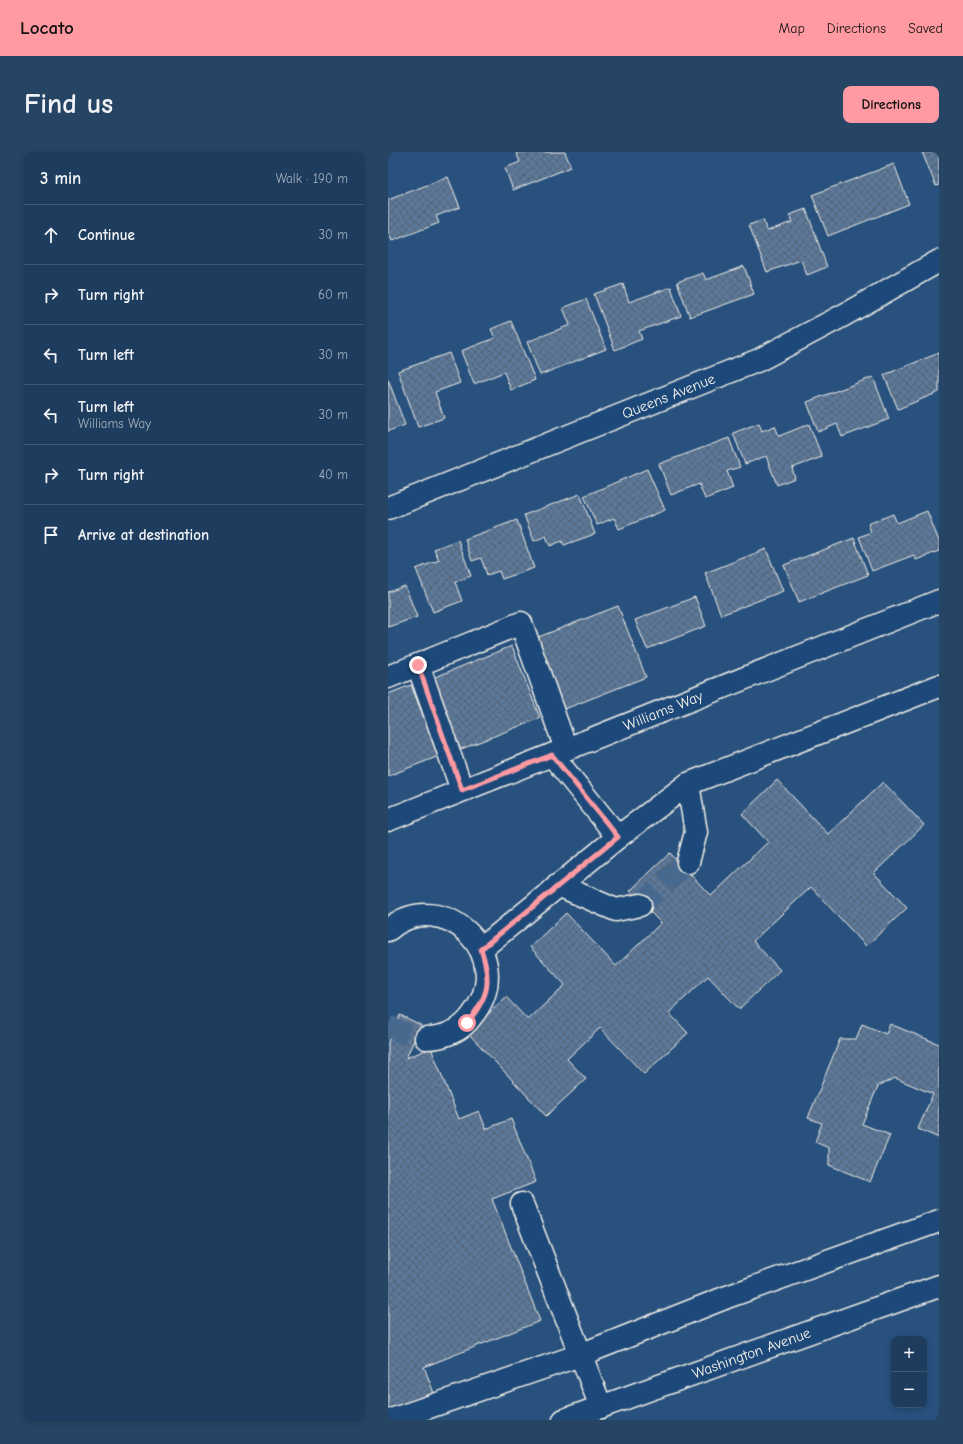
<!DOCTYPE html>
<html lang="en">
<head>
<meta charset="utf-8">
<style>
	body { margin:0; font-family:"Comic Neue",sans-serif; background:#264464; color:#f1f3f6 }
	.controls { position:absolute; right:12px; bottom:12px; display:grid; overflow:hidden; border-radius:8px; box-shadow:0 2px 6px #0003 }
	.controls button { width:36px; height:36px; display:grid; place-items:center; padding:0; border:0; border-bottom:1px solid #3c5673; background:#1e3d5e; color:#f1f3f6; font:20px sans-serif }
	.stop { position:absolute; width:12px; height:12px; margin:-9px; border:3px solid #ff9aa2; border-radius:50%; background:#fff }
	.stop.end { background:#ff9aa2; border-color:#fff; box-shadow:0 1px 4px #0008 }
	.list { margin:0; padding:0; list-style:none }
	h2 { display:flex; justify-content:space-between; align-items:center; height:52px; margin:0; padding:0 16px; font-size:17px }
	h2 small { font-size:13px; font-weight:400; color:#a1aebc }
	.list li { display:grid; grid-template-columns:26px 1fr auto; gap:12px; align-items:center; box-sizing:border-box; height:60px; padding:0 16px; border-top:1px solid #3c5673 }
	.list b { display:block; font-size:15px; white-space:nowrap }
	.list p { margin:0; font-size:13px; white-space:nowrap; color:#a1aebc }
	.list em { font-size:13px; font-style:normal; color:#a1aebc }
	.icon { flex:none; width:22px; height:22px; fill:none; stroke:currentColor; stroke-width:2; stroke-linecap:round; stroke-linejoin:round }
	.map { position:relative; flex:none; width:551px; height:1268px; overflow:hidden; border-radius:8px }
	header { display:flex; align-items:center; gap:24px; box-sizing:border-box; height:56px; padding:0 20px; background:#ff9aa2; color:#111 }
	header strong { font-size:19px }
	nav { display:flex; gap:22px; margin-inline-start:auto; font-size:14px }
	.intro { display:flex; align-items:center; justify-content:space-between; box-sizing:border-box; height:96px; padding:0 24px }
	h1 { margin:0; font-size:28px }
	.button { padding:10px 18px; border-radius:8px; background:#ff9aa2; color:#111; font-size:14px; font-weight:700 }
	main { display:flex; gap:24px; padding:0 24px }
	aside { flex:1; background:#1e3d5e; border-radius:8px; box-shadow:0 2px 6px #0003 }
	.map>svg:first-child { display:block }
</style>
</head>
<body>
<header>
<strong>Locato</strong>
<nav><a>Map</a><a>Directions</a><a>Saved</a></nav>
</header>
<div class="intro"><h1>Find us</h1><a class="button">Directions</a></div>
<main>
<aside>
<h2>3 min<small>Walk · 190 m</small></h2>
<ul class="list">
<li><svg class="icon" aria-label="ahead" viewBox="0 0 24 24"><path d="M12 20V5M6 11l6-6 6 6"/></svg><div><b>Continue</b></div><em>30 m</em></li>
<li><svg class="icon" aria-label="right" viewBox="0 0 24 24"><path d="M7 20v-9h11M14 6l5 5-5 5"/></svg><div><b>Turn right</b></div><em>60 m</em></li>
<li><svg class="icon" aria-label="left" viewBox="0 0 24 24"><path d="M17 20v-9H6M10 6l-5 5 5 5"/></svg><div><b>Turn left</b></div><em>30 m</em></li>
<li><svg class="icon" aria-label="left" viewBox="0 0 24 24"><path d="M17 20v-9H6M10 6l-5 5 5 5"/></svg><div><b>Turn left</b><p>Williams Way</p></div><em>30 m</em></li>
<li><svg class="icon" aria-label="right" viewBox="0 0 24 24"><path d="M7 20v-9h11M14 6l5 5-5 5"/></svg><div><b>Turn right</b></div><em>40 m</em></li>
<li><svg class="icon" aria-label="arrive" viewBox="0 0 24 24"><path d="M6 21V4h12l-3 4 3 4H6"/></svg><div><b>Arrive at destination</b></div></li>
</ul>
</aside>
<div class="map">
<svg width="551" height="1268" viewBox="0 0 551 1268">
	<defs>
		<pattern id="building-cross-hatch" width="8" height="8" patternUnits="userSpaceOnUse"><rect width="8" height="8" fill="#5b7899"/><path d="M0 0l8 8M0 8l8-8" fill="none" stroke="#536274"/></pattern>
	</defs>
	<rect width="100%" height="100%" fill="#28517e"/>
	<filter id="ink" filterUnits="userSpaceOnUse"><feTurbulence type="fractalNoise" baseFrequency=".025" numOctaves="2"/><feDisplacementMap in="SourceGraphic" scale="8" xChannelSelector="R" yChannelSelector="G"/><feConvolveMatrix kernelMatrix="1 2 1 2 8 2 1 2 1" color-interpolation-filters="sRGB"/></filter>
	<g filter="url(#ink)">
		<!-- building -->
		<g fill="url(#building-cross-hatch)" stroke="#f4f1e8">
			<path d="M128,0H177L183,15L125,38L117,16L132,10Z"/>
			<path d="M534,0H551V33L548,34Z"/>
			<path d="M506,12L521,52L440,84L424,43Z"/>
			<path d="M60,25L72,55L48,64L51,71L4,89L0,79V48Z"/>
			<path d="M418,57L439,115L419,123L413,108L379,120L361,73L375,68L379,79L404,70L401,63Z"/>
			<path d="M356,114L366,142L302,165L289,130L315,121L318,128Z"/>
			<path d="M235,132L241,150L283,135L293,164L251,179L254,187L227,198L206,142Z"/>
			<path d="M198,147L218,197L152,223L139,190L182,173L175,156Z"/>
			<path d="M123,169L147,228L123,238L116,220L86,232L73,199L107,186L103,177Z"/>
			<path d="M61,201L72,231L47,240L56,266L30,275L10,219Z"/>
			<path d="M551,201V240L510,257L496,223Z"/>
			<path d="M485,225L501,267L454,285L449,272L430,280L419,250Z"/>
			<path d="M0,227L17,273L0,279Z"/>
			<path d="M371,271L374,279L387,274L391,284L421,272L434,305L404,316L407,326L389,333L378,304L357,312L345,281Z"/>
			<path d="M341,286L352,315L339,319L345,336L317,347L311,332L283,343L271,312Z"/>
			<path d="M259,317L277,358L231,377L226,366L209,373L196,344Z"/>
			<path d="M192,342L207,382L176,393L174,389L162,394L158,384L146,389L136,363Z"/>
			<path d="M539,359L551,389V399L528,408L526,403L484,419L471,385L483,380L480,372L505,362L509,371Z"/>
			<path d="M129,368L146,416L114,427L111,419L99,423L93,406L84,409L77,387Z"/>
			<path d="M466,386L480,423L411,450L396,413Z"/>
			<path d="M70,388L83,424L67,430L74,449L45,460L28,417L51,408L46,397Z"/>
			<path d="M378,397L395,439L333,463L317,421Z"/>
			<path d="M17,434L29,465L0,475V440Z"/>
			<path d="M307,445L318,474L259,497L247,468Z"/>
			<path d="M230,454L258,525L164,562L135,491Z"/>
			<path d="M124,494L152,566L58,603L30,532Z"/>
			<path d="M23,533L51,604L0,624V542Z"/>
			<path d="M389,628L440,682L495,630L536,673L486,721L519,756L478,794L423,735L365,789L392,818L351,857L320,824L281,861L300,881L256,922L212,876L179,907L198,927L158,964L80,881L118,845L140,868L177,833L142,795L178,761L228,814L273,771L242,739L282,701L323,744L380,690L354,662Z"/>
			<path d="M12,863L33,873L18,906L43,896L71,967L91,959L98,977L123,967L148,1030L104,1047L152,1169L36,1215L46,1241L0,1260V890Z"/>
			<path d="M474,872L498,882L502,872L551,892V986L530,977L545,942L507,926L490,934L474,972L502,983L482,1030L441,1013V996L427,990L434,971L420,966L452,887H468Z"/>
		</g>
		<g fill="none" stroke-linecap="round" stroke-linejoin="round">
			<!-- minor-tunnel -->
			<g stroke="#47698e" stroke-width="22" stroke-dasharray="22 11" stroke-linecap="butt">
				<path d="M252,753L300,710"/>
				<path d="M0,874C13,880 23,886 38,886"/>
			</g>
			<!-- minor casing -->
			<g stroke="#f4f1e8" stroke-width="25">
				<g id="minor">
					<path d="M30,513L74,638"/>
					<path d="M0,525L133,471L178,597"/>
					<path d="M164,603L230,685L300,632L551,534"/>
					<path id="s1" d="M0,668L551,449"/>
					<path d="M300,710L308,680L300,632"/>
					<path d="M170,733L228,758L252,753"/>
					<path d="M0,778C54,731 133,805 83,865C73,879 55,886 38,886"/>
					<path d="M93,797L230,685"/>
					<path d="M134,1052L213,1255"/>
					<path d="M6,1267L192,1203L339,1145L551,1069"/>
					<path id="s2" d="M176,1268L551,1134"/>
				</g>
			</g>
			<!-- major casing -->
			<g stroke="#f4f1e8" stroke-width="25">
				<g id="major">
					<path id="s3" d="M0,356L371,208L456,163L551,109"/>
				</g>
			</g>
			<!-- minor -->
			<use href="#minor" stroke="#1f4a7a" stroke-width="22"/>
			<!-- major -->
			<use href="#major" stroke="#1f4a7a" stroke-width="22"/>
		</g>
	</g>
	<g fill="none" stroke-linecap="round" stroke-linejoin="round" filter="url(#ink)">
		<!-- route -->
		<path stroke="#ff9aa2" stroke-width="5" d="M30,513L74,638L164,603L230,685L93,797C104,830 101,844 79,871"/>
	</g>
	<g text-anchor="middle" dominant-baseline="central" stroke-width="3.5" stroke-linejoin="round" paint-order="stroke">
		<!-- street labels -->
		<g font-size="15" fill="#f4f1e8" stroke="#1f4a7a">
			<text stroke="none"><textPath href="#s3" startOffset="302">Queens Avenue</textPath></text>
			<text stroke="none"><textPath href="#s1" startOffset="296">Williams Way</textPath></text>
			<text stroke="none"><textPath href="#s2" startOffset="199">Washington Avenue</textPath></text>
		</g>
	</g>
</svg>
<div class="controls">
<button>+</button>
<button>−</button>
</div>
<div class="stop" style="left:79px;top:871px"></div>
<div class="stop end" style="left:30px;top:513px"></div>
</div>
</main>
</body>
</html>
